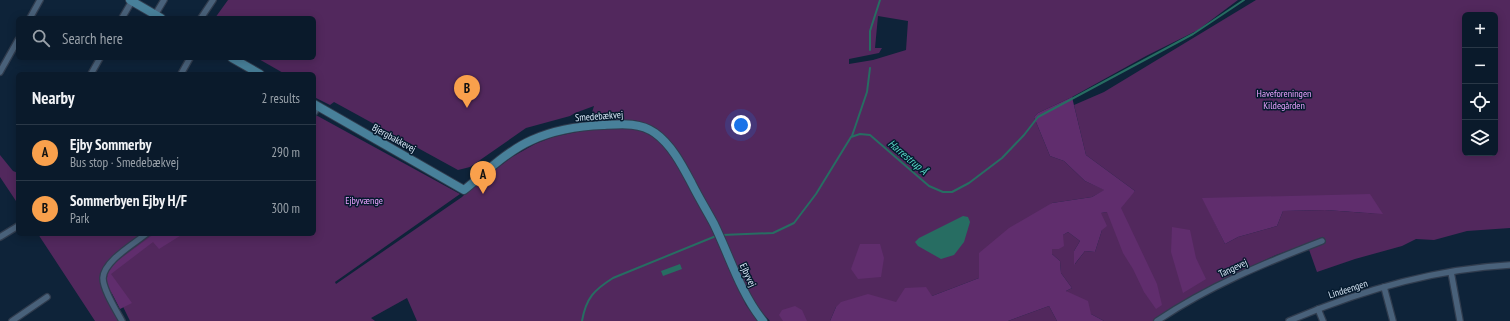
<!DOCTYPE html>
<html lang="en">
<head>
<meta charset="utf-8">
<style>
	body { margin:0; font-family:"PT Sans Narrow",sans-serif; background:#182737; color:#f1f3f6 }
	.controls { position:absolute; right:12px; top:12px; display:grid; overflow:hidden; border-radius:6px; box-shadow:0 2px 10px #0003 }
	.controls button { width:36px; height:36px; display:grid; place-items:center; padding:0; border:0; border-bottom:1px solid #2a3847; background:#0a1a2b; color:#f1f3f6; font:20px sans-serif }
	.you { position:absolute; left:741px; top:125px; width:14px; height:14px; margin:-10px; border:3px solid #fff; border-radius:50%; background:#1a73e8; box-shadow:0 0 0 6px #1a73e833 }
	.badge { display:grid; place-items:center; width:26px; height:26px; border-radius:50%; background:#f9a04c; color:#111; font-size:13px; font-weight:700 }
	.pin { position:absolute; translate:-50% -33px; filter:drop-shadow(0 1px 2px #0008) }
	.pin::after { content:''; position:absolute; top:21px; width:14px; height:12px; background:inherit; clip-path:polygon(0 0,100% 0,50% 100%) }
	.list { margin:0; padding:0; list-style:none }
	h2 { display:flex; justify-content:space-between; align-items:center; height:52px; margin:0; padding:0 16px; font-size:17px }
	h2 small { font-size:13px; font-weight:400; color:#99a1a9 }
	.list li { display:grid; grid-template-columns:26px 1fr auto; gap:12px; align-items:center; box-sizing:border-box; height:56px; padding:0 16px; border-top:1px solid #2a3847 }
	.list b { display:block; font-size:15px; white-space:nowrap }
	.list p { margin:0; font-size:13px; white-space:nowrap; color:#99a1a9 }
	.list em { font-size:13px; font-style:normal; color:#99a1a9 }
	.icon { flex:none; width:22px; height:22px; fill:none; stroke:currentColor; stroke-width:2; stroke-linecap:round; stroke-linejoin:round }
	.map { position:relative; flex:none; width:1510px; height:321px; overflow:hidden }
	.search { position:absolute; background:#0a1a2b; box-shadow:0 2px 10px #0003; left:16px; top:16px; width:300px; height:44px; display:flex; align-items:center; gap:10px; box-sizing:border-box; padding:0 14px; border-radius:6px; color:#99a1a9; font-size:15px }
	.panel { position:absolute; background:#0a1a2b; box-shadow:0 2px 10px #0003; left:16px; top:72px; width:300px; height:164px; border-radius:6px }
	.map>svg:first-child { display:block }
</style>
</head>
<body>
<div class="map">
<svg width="1510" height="321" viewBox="0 0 1510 321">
	<rect width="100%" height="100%" fill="#0e2339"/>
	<!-- green -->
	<g fill="#52285d" fill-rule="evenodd">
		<path d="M228,0H1238L1198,30L1146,56L1072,97L1038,113L1034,117L1050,156L1064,161L1085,181L1105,190L1092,197L1052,203L979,278L932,296L896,302L836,307L830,321H770L757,307L745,284L686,164L670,141L657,129L646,124L634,120L589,122L594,106L575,113L570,116L526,128L470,167L458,170L334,102L330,105L314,97V74H285L257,58H314V18H215ZM878,16L908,21L906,50L873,60L849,64V59L879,53L882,48H875Z"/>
		<path d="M1256,0H1510V228L1467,231L1434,240L1416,239L1402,246L1355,259L1317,272L1307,244L1276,255L1216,283L1168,311L1153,321H1104L1091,314L1066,291L1072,288L1061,273L1060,261L1052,254V248L1059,249L1063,235L1068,232L1080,241L1074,251L1075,264L1085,251L1095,252L1102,230L1100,213L1107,212L1135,191L1086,155L1074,105L1104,92ZM1465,15H1495V153H1465ZM1203,198L1382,214L1325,210L1283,211L1277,226L1238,237L1225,244Z"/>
		<path d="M314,114L460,194L335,282L336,284L462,197L470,189L512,157L535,144L553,137L586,130L628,128L640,129L652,135L664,146L678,166L708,221L746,305L758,321H417L407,298L371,318L375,321H130L109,278L116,316L119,321H95L38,234H314Z"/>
		<path d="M0,155L13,171L18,173V204L0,177Z"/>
		<path d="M1049,306L1057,321H1008Z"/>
	</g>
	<!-- forest -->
	<g fill="#602d6d">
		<path d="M1072,97L1086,155L1135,191L1121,208L1157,284L1162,305L1156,309L1144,292L1133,269L1123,253L1107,212L1101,213L1107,226L1102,230L1095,252L1085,251L1074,265V251L1080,241L1068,232L1063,235L1064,246L1059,249H1052V254L1060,261L1061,273L1072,288L1066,291L1088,301L1091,314L1104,321H1057L1049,306L1008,321H830L836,307L841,302L868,294L896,302L905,288L926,287L932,296L979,278V253L1009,228L1052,203L1092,197L1104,190L1085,181L1064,161L1050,156L1034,117L1038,113Z"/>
		<path d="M1370,194L1383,214L1325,210L1283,211L1277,226L1238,237L1225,244L1202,198Z"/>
		<path d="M1172,227L1190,230L1196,258L1206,279L1183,293L1171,252Z"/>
		<path d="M154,234H183L159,249L153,242L111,274L132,303L120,309L105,280L108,276L105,270Z"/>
		<path d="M860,244H880L884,258L881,277L858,279L851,269Z"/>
		<path d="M795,306L802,310L807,321H783L779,315L782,310Z"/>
	</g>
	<!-- water -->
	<g fill="#276d62">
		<path d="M963,216L968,217L970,222L964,242L954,255L941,259L918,246L915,242L919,238Z"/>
		<path d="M680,264L682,269L663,276L661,271Z"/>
	</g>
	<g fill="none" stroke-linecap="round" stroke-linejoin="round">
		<!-- stream -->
		<g stroke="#276d62" stroke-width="2">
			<path d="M870,50V31L880,0"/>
			<path d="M852,136L867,92L870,68"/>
			<path d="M722,235L773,233L794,223L816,194L851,137L860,134L870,135L929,186L943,192H952L969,183L1002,158L1024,135L1038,117L1193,34L1244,0"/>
			<path d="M582,321C586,298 594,290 613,278L716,236"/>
		</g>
		<!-- street casing -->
		<g stroke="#303c4e" stroke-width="8">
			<g id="street">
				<path d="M155,15L164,0"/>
				<path d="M30,18L40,0"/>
				<path d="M122,18L132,1"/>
				<path d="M201,18L213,0"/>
				<path d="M0,72L18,40"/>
				<path d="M91,74L100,58"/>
				<path d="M181,74L190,58"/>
				<path d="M314,113L318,107"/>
				<path d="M0,237L18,226"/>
				<path d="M1451,272L1460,321"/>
				<path d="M1384,287L1393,321"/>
				<path d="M1318,309L1323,321"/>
				<path d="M12,321L47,297"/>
				<path d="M122,321C116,310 103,290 103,278C104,261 134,244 146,234"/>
				<path d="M1157,321C1209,286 1265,263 1322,241"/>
				<path d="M1289,321C1359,291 1434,269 1510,265"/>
			</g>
		</g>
		<!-- secondary casing -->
		<g stroke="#303c4e" stroke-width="10">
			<g id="secondary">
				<path d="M130,0L161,18"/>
				<path d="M232,58L260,74"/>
				<path d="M314,104L464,190C485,173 507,151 532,140C554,130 579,126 603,125C621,124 640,122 655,133C672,145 683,167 692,184C699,198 707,211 714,224C730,257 740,292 763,321"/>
			</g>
		</g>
		<!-- street -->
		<use href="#street" stroke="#49617a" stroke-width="5.5"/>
		<!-- secondary -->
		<use href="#secondary" stroke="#48809a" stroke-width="8"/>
	</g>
	<g text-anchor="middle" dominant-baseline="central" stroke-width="3" stroke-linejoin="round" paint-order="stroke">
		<!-- park labels -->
		<g font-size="10" fill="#e9a0fd" stroke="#051a2e">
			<text x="1284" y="93">Haveforeningen<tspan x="1284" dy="12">Kildegården</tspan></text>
			<text x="364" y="200">Ejbyvænge</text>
		</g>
		<!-- street labels -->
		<g font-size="10" fill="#d8e6f5" stroke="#051a2e">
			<text transform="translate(599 116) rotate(-4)">Smedebækvej</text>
			<text transform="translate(394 138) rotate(29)">Bjergbakkevej</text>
			<text transform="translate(1233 268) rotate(-25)">Tangevej</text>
			<text transform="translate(748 275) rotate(65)">Ejbyvej</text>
			<text transform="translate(1348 289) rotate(-18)">Lindeengen</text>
		</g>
		<!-- water labels -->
		<g font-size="11" font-style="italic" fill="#5addca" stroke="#051a2e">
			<text transform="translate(908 157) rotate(40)">Harrestrup Å</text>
		</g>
	</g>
</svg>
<div class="controls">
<button>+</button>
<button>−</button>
<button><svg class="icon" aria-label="locate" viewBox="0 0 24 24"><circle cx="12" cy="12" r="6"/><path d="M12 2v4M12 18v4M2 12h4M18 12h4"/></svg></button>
<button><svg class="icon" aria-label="layers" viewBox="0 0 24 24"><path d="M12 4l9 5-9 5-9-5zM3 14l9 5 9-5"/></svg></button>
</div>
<div class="you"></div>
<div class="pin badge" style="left:483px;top:194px">A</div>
<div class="pin badge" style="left:467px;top:108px">B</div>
<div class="search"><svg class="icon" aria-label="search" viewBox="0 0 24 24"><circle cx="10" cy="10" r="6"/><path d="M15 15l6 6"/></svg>Search here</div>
<section class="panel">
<h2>Nearby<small>2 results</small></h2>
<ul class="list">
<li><span class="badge">A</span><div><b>Ejby Sommerby</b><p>Bus stop · Smedebækvej</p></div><em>290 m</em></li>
<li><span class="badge">B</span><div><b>Sommerbyen Ejby H/F</b><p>Park</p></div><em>300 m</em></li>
</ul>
</section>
</div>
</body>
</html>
